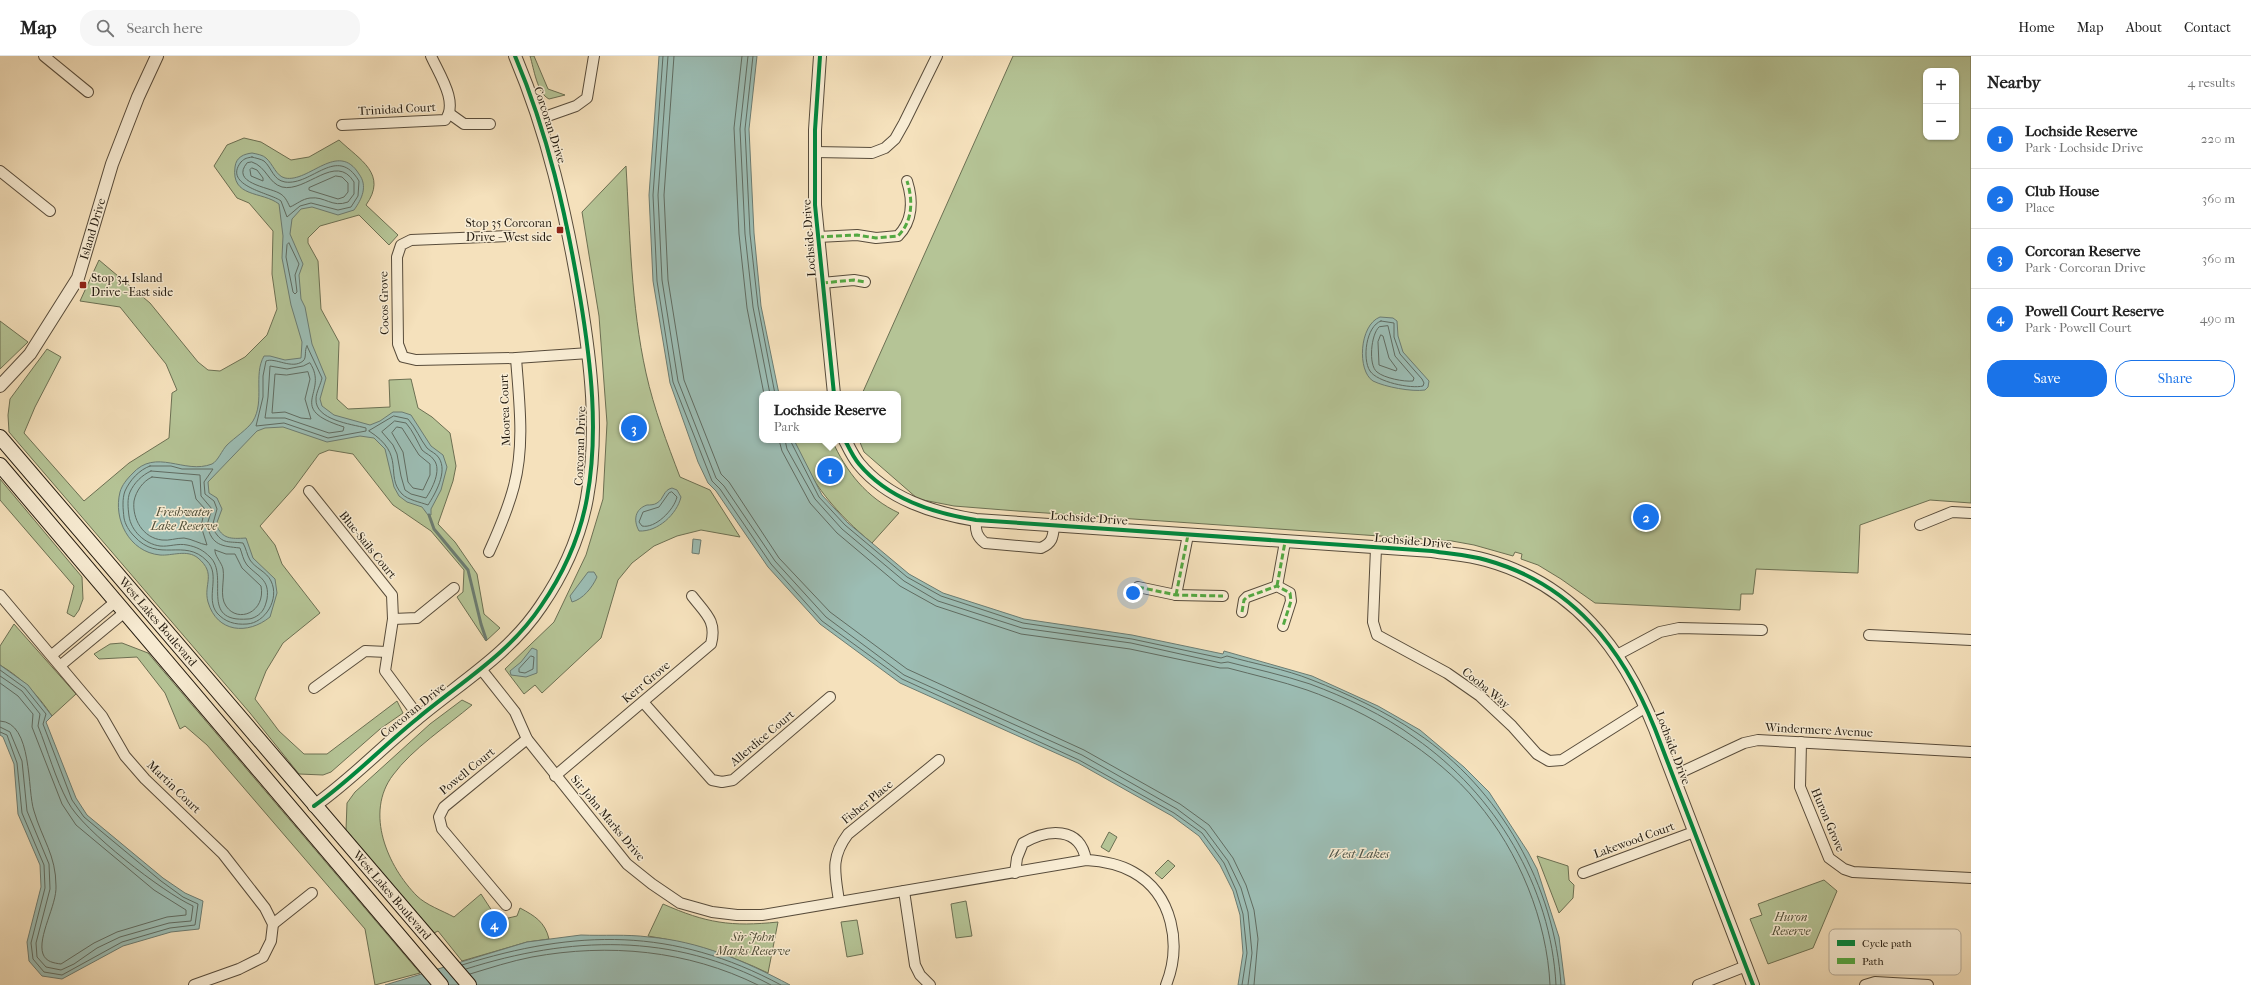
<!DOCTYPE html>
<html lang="en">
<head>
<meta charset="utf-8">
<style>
	body { margin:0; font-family:"IM FELL French Canon",serif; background:#f6f6f6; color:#222 }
	.controls { position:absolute; right:12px; top:12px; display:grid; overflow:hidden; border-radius:8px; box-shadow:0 1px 3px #0004 }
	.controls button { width:36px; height:36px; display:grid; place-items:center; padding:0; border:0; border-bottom:1px solid #e0e0e0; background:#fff; color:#222; font:20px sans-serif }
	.you { position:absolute; left:1133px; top:537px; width:14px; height:14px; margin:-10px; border:3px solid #fff; border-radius:50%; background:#1a73e8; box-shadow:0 0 0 6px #1a73e833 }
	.badge { display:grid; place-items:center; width:26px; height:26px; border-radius:50%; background:#1a73e8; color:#fff; font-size:13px; font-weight:700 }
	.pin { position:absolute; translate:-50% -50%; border:2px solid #fff; box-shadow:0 1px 4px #0006 }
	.popup { position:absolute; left:759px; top:335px; width:142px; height:52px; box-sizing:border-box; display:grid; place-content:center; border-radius:8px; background:#fff; filter:drop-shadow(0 1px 3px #0005); font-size:13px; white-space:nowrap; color:#767676 }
	.popup b { font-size:15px; color:#222 }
	.popup::after { content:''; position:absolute; left:50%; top:100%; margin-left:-8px; border:8px solid transparent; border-top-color:#fff }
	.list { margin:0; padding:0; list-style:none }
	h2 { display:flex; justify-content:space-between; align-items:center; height:52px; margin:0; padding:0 16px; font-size:17px }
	h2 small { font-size:13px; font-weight:400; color:#767676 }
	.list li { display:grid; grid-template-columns:26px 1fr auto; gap:12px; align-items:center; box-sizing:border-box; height:60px; padding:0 16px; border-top:1px solid #e0e0e0 }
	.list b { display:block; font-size:15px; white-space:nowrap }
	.list p { margin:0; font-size:13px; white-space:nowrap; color:#767676 }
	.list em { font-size:13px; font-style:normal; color:#767676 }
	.actions { display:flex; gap:8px; padding:12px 16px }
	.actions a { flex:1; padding:9px 0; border:1px solid #1a73e8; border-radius:16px; text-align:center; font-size:14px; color:#1a73e8 }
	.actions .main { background:#1a73e8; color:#fff }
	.icon { flex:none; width:22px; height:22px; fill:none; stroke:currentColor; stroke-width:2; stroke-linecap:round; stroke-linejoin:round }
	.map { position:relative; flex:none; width:1971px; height:929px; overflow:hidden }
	header { display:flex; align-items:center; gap:24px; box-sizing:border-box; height:56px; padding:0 20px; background:#fff; border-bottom:1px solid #e0e0e0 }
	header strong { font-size:19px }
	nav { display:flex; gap:22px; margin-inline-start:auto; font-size:14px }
	.search { width:280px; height:36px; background:#f6f6f6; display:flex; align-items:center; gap:10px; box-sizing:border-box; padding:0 14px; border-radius:16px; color:#767676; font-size:15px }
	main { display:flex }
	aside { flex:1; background:#fff }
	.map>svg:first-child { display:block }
</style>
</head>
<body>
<header>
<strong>Map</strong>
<div class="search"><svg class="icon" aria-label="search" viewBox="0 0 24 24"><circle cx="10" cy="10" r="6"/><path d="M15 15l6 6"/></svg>Search here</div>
<nav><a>Home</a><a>Map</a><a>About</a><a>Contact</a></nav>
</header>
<main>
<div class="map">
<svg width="1971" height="929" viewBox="0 0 1971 929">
	<rect width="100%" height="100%" fill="#f5e1bc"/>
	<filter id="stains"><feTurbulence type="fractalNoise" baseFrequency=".005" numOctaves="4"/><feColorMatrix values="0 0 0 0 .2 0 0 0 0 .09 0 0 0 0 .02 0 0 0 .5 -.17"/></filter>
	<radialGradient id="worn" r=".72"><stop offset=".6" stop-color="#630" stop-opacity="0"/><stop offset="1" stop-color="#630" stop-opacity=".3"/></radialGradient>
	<!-- green -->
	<g fill="#b5c496" stroke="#6c7053" fill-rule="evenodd">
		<path d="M530,0H534L548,33L565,39L549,43C537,37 534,13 530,0Z"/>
		<path d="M1013,0H1971V447L1930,444L1860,469L1858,517L1756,513L1753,538H1741L1740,554L1595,547L1561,523L1538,509L1521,503L1522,498L1515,496L1513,500L1474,489L1452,485L1017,455L954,450L918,443L864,396L859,384H898V338H862ZM1926,15H1956V81H1926Z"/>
		<path d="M244,82L261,86L291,104L309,101L339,84C360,104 388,118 366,149L398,179L389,189L359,159L320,170L308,182V187L318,205L321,253L339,286L337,343L348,353L390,351L389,324L411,323L418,352L432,361L450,377L456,410L453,425L438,468L455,486L477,518L484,558L500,572L486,585L457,541L463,536L464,514L431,475L393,449L353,398L329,394L319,398L294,432L260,470L275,489L282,508L320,557L283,587L266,615L255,643L279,675L304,698H327L397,645L403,657L380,673L331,716L323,719L299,718L250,657L9,376L8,359L10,343L47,293L61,301L35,351L24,377L84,445L129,407L169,382L172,337L177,334L166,308L120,251L80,245L99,204L150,247L198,306L208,314L220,315L245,301L267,279L277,253L272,218L273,175L249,147L237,142L214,110L227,89Z"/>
		<path d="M626,110C630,179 631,249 646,317C654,353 667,387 680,421L710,434L740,481L701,474L677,480L654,490L632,507L618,524L601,582L542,637L535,629L524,638L505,613L554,566L586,499L603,443L607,367L599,260L582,156Z"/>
		<path d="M0,265L28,286L0,313Z"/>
		<path d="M794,384H832C846,416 867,442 899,457L872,487C838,459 809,426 794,384Z"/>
		<path d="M0,423L82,521L83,543L79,554L74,561L67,557L74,530L0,444Z"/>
		<path d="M14,568L76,638L52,660C38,639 22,622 0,609V590Z"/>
		<path d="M122,587L148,597L420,917L375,929L365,873L207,689L185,670L180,673L165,637L137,601L99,603L94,598L110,588Z"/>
		<path d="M462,644L472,649C447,670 412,693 393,719C364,757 388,811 417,840C426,849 443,855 454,861L481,838L494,858L504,863L517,860L520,852C535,860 545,866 549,883L527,886L462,905L438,875L434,877L346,774L347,747L355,736L430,668Z"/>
		<path d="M1109,776L1117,781L1109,796L1101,791Z"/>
		<path d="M1537,800L1568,810L1569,824L1574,829L1573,842L1559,857Z"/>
		<path d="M1168,804L1175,810L1162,823L1155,817Z"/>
		<path d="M1824,824L1837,835L1813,892L1768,908L1750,863L1762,859L1758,848Z"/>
		<path d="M966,845L972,880L956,882L951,848Z"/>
		<path d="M663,848C706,867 731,871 778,866L768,917C729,898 691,887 648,880Z"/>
		<path d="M857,864L863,898L847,901L841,866Z"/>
	</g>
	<!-- water -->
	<g fill="#9cbdb4" stroke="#6c7c72">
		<path d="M659,0H757L749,73L754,177L761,250L779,338H762V384H794L822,439L848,467L909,518L943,537L1024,563L1132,579L1223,598L1224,595L1312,620L1378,650L1420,674L1464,711L1489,736L1528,796L1537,813L1559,881L1565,929H1238L1243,897L1240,859L1233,835L1220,809L1199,780L1172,760L1078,707L900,627L820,568L768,511L716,435L708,427L698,406L670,327L653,225L649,139Z"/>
		<path d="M252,97C257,98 263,99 266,102C273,108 276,120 285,122C309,127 338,84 359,118C368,130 362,143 354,154L338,159L312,151L301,153L292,163L290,178L303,208L299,219L301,243L305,251L312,288L326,322L320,343L322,350L334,359L370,369L380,365L393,356H402L411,359L431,390L443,399L447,411L441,434L431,453V459H428L422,451L407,446L399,440L394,431L385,393L374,382L360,380L327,386L283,371L265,372L257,375L208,426L209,437L217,442L222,453L216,469C223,483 230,483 246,482L253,502L275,523L277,537L270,561C248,579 217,577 208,546C203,528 217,518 198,502C187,493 172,500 160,499C129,496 113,463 120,436C122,429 127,423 132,418C156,391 184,419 212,408C218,405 222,394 227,389C234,382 248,373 253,365C265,345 253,319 264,300H270L285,304L301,302L302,286L291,249L282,202L283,180L279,148C262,135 231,142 235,111C236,101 244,98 252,97Z"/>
		<path d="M1380,261L1393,262L1397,265L1398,280L1403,296L1429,325L1428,331L1425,334C1412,336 1385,331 1373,325C1357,315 1359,269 1380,261Z"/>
		<path d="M672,432L677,434L681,441C677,458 658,476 639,475C633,464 635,453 647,449C650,449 654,449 657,447C664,443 663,434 672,432Z"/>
		<path d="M693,483L701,484L699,498L692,497Z"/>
		<path d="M588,516H594L597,521C592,532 583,543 572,546L570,540Z"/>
		<path d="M532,592L537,594V617L526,621L511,619L510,615L521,606Z"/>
		<path d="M0,609L28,629L52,660L46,666L76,742L87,759L163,822L185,837L203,845L199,873L171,876L123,890L62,923L42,920L29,905L27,886L41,831L40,809L18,758L14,708L3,681L0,679Z"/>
		<path d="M581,879C604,880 626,878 649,881C699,885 745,905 790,929H385L527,886Z"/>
	</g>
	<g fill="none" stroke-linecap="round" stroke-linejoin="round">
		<!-- shore -->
		<g stroke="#606c62" stroke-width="1">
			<path d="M663,0L653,139L657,225L673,326L712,425L720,433L771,508L822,565L902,623L1079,704L1174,757L1202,777L1224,807L1236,834L1243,858L1247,897L1242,929"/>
			<path d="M668,0L658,139L662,224L678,325L716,422L724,430L775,505L826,561L904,619L1082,699L1177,753L1205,774L1228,805L1241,832L1248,856L1252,897L1248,929"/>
			<path d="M674,0L664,139L668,224L684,324L721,418L729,426L779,502L830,556L907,613L1084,694L1180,748L1209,769L1233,802L1246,829L1254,854L1258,883L1254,929"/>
			<path d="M742,0L734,72L739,178L747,252L764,338"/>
			<path d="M748,0L740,73L745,178L753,251L770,338"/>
			<path d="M753,0L745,73L750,178L758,250L775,338"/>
			<path d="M252,101C255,102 261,103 264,105C272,112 273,124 285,126C312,130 337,88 359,125L358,140L351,151L338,154L311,147L300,150L287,161L281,145C271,137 222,130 241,106C245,102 247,102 252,101Z"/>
			<path d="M252,106C267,111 268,127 282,131C306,137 336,96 354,126V138L348,146C332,152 325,140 310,142C302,143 297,148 290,151C287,145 285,140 279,137C268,131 230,127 247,107Z"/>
			<path d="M252,112L257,114L263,122V125L251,120L250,114Z"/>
			<path d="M336,120L342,121L348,127V136L344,141L338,143L309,134V132Z"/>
			<path d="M289,187L299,208L295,219L297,236L295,238L293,236L286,201L287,189Z"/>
			<path d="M1381,265L1394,267V281L1400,298L1422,323L1424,327L1423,330C1411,333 1377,326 1370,315C1362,303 1366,270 1381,265Z"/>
			<path d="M1388,270L1395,300L1414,322L1413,325C1404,326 1384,322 1377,316C1368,309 1371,278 1379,271Z"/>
			<path d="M1381,279L1383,280L1389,302L1397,313L1396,315L1379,309L1378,286Z"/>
			<path d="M307,290L322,322C321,328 316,336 316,343C315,364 351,368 366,372V375L328,382L284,367L256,370L263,341V320L266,305C275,301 292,314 303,305C307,302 304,294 307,290Z"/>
			<path d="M310,307C330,337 284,352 344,371L343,375L329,377L285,362H265L268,341L270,310L287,313L303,310Z"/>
			<path d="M308,316L310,323L305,343L311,363L301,362L285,356L272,357L275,318L286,319Z"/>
			<path d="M394,360L408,363C416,372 420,383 427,392C431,396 436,397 439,402C448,416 435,438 428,449C420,446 408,444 402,438C384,419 407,399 369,375Z"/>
			<path d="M395,365L406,367C413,375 417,385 422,394C426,398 431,399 434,404C442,414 432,433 426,442L411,438L405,434L401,420L397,398L393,389L382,376Z"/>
			<path d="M397,371L402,372L419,399L430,408V419L423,434L413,432L408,426L403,396L392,377Z"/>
			<path d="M779,384L782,395L810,447L837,477L900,530L936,550L1021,578L1130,593L1220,612H1228C1254,619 1281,625 1307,634C1367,655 1437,697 1477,746C1519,796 1547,864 1550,929"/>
			<path d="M785,384L787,393L815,443L842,473L904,525L938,545L1022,572L1131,587L1221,607L1228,606C1255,613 1283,619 1310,628C1345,641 1384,659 1415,682C1495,738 1551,830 1556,929"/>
			<path d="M790,384L819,441L845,469L907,521L941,540L1023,567L1132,583L1221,602L1227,600C1255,608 1285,613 1312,624C1348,638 1385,655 1417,677C1500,733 1555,830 1561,929"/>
			<path d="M150,410H171L182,413H213L204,426L205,438L214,445L217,453L212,471C222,489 226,485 243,487C246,492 247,499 250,504C255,512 267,516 271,525C280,543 265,567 247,568C235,569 225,566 217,557C205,542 221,519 207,505C184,481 159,508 134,480C129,475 125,468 124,462C123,453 122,443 125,435C130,424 139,414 150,410Z"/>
			<path d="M151,415L200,419L201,440L212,453L207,469C212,490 222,490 240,492C242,497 243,504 247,509C258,521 270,523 267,543C266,547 265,551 263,554C260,559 253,563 248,563C198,567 230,520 210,501C203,494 197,491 187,489C178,487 169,491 160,490C145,488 131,475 129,460C128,452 127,443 130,436C134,427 142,419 151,415Z"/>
			<path d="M152,421L192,425L196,443L205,453L201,470L207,489C200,488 192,483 184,482C176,482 169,485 162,484C143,482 132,463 134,445C136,435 143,425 152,421Z"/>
			<path d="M672,436L677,441C674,454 655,473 642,470L639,466L643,456L659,451L669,437Z"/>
			<path d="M215,494L226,498H235L242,512L261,530C266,556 238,568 226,550C219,540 225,524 223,513C222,507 214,499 215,494Z"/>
			<path d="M531,600L534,601L533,613L525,617L519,616V613Z"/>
			<path d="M0,614L25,632L46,658L43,668L72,744L84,761L161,825L183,841L198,848L195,869L170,872L122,886L62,919L44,916L33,903L31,887L45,832L44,809L22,757L17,707L7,679L0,676"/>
			<path d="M0,620L22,635L40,658L38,670C48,695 55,722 68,746C82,774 164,837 193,850L191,865L169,867L120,881L97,892L74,908L61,914L46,911L37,901L36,887L50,833L49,808L27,755L22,705L10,676L0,671"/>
			<path d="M0,627L18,640L33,658L32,671L62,748L76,769L154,834L186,854V859L167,861L117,876L94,887L61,908C54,907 46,906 43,898C37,881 57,849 56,830C56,799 42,783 34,755C27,735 33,666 0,665"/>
			<path d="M462,909C577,873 673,871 781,929"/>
			<path d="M466,913C570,880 672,876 771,929"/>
			<path d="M470,918C490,912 511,905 532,901C609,887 687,894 758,929"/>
		</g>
		<!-- stream -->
		<path stroke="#6c7c72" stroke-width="3" d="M429,459L434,473L468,514L481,568L486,583"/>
		<!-- minor casing -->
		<g stroke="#584c3b" stroke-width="12">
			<g id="minor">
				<path d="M44,0L88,36"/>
				<path d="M450,58L464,68H490"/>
				<path d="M539,63L576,50L587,42L594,0"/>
				<path d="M342,69L445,64C459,47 439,18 431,0"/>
				<path d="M815,96L872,97L885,92L895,83L904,67L937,0"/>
				<path d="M0,115L50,155"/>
				<path d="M509,180L411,184L401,189L397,201L398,288L403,301L416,304L516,302L589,297"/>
				<path d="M818,181L857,179L876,182L898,180C913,165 913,144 907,125"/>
				<path d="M822,227L854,224L865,226"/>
				<path d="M309,435L392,539L393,563L385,615L419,661"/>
				<path d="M976,464C975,475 977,481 985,487L1041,492C1052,487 1053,482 1054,470"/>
				<path d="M1920,469L1952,456L1971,457"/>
				<path d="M1376,492L1373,566L1377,579L1447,617L1480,640L1512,670L1537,698L1549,705L1562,704L1646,651"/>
				<path d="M489,496C499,474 508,453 514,430C525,388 519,344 516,302"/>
				<path d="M1277,530L1285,486"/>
				<path d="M1138,531L1176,539L1223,540"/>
				<path d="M0,539L102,660L125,700L145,723L223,798L265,852L273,868L271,885L263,901L239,913L194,929"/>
				<path d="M1176,539L1188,479"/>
				<path d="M1242,556L1244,544L1247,541L1277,530L1290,537L1291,545L1283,570"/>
				<path d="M393,563L417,562L454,532"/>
				<path d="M1869,579L1971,584"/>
				<path d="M52,599L115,546"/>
				<path d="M1617,599L1660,576L1679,572L1762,574"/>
				<path d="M61,609L125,556"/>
				<path d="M481,613L515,656L527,683L627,808L652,828L680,847L712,856L737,859H762L1086,804C1102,805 1119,808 1133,816C1173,838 1182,889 1166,929"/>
				<path d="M314,632L365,595L387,596"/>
				<path d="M643,646L712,724L722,726L733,724L830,641"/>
				<path d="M1801,686L1800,731L1829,802L1844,813L1853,816L1971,822"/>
				<path d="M555,720L711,588C717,565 706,558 692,540"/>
				<path d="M1673,720L1744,687L1758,684L1971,696"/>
				<path d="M1015,817L1017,802L1023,787C1048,773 1080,770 1086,804"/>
				<path d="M1583,817L1694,776"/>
				<path d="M904,835L915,909L920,919L930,929"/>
				<path d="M839,845C835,817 830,802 848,778L939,704"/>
				<path d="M506,849L442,773L439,761L444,751L527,683"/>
				<path d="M273,868L312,837"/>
				<path d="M1698,929L1746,910"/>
				<path d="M1865,929L1875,926L1928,929"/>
			</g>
		</g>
		<!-- tertiary casing -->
		<g stroke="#584c3b" stroke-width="14">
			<g id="tertiary">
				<path d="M820,0L815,74V149L834,338"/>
				<path id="s1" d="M0,330L30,298L78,222L112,108L138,41L157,0"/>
				<path d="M845,384C849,392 853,401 859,408C888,443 933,457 976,464L1432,495C1450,498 1469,499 1486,504C1573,528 1623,593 1655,673L1753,929"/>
				<path d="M314,750C351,724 383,690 418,662C461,626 509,598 541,550C563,518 580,481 587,442C599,376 591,307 580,241C566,158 548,78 515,0"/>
			</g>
		</g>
		<!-- secondary casing -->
		<g stroke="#231b10" stroke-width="16">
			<g id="secondary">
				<path id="s2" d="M0,381L469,929"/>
				<path d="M0,409L441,929"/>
			</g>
		</g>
		<!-- minor -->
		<use href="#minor" stroke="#f8ecd3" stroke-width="10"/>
		<!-- tertiary -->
		<use href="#tertiary" stroke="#f8ecd3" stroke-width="12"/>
		<!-- secondary -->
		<use href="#secondary" stroke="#f8ecd3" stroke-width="14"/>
		<!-- quiet -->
		<g stroke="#53a942" stroke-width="3" stroke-dasharray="6 3" stroke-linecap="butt">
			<path d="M818,181L857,179L876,182L898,180C913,165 913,144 907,125"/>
			<path d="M822,227L854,224L865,226"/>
			<path d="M1277,530L1285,486"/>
			<path d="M1138,531L1176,539L1223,540"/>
			<path d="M1176,539L1188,479"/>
			<path d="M1242,556L1244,544L1247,541L1277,530L1290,537L1291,545L1283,570"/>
		</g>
		<!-- cycleway casing -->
		<g stroke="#f8ecd3" stroke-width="6">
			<g id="cycleway">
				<path d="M820,0L815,74V149L834,338"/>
				<path d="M845,384C849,392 853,401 859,408C888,443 933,457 976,464L1432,495C1450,498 1469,499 1486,504C1573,528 1623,593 1655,673L1753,929"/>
				<path d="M314,750C351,724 383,690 418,662C461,626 509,598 541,550C563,518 580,481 587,442C599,376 591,307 580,241C566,158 548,78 515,0"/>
			</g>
		</g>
		<!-- cycleway -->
		<use href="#cycleway" stroke="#00873e" stroke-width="4"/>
	</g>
	<!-- markers -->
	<g fill="#8f2418" stroke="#f8ecd3" stroke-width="1.5">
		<rect x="556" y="170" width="8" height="8" rx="2"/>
		<rect x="79" y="225" width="8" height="8" rx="2"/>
	</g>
	<g text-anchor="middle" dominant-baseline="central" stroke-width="3" stroke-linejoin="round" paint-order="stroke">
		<!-- street labels -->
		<g font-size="12" fill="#231b10" stroke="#f8ecd3">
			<text transform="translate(397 53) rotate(-3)">Trinidad Court</text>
			<text transform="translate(550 69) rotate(72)">Corcoran Drive</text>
			<text stroke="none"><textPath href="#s1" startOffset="185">Island Drive</textPath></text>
			<text transform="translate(809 182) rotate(-94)">Lochside Drive</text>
			<text transform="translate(384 247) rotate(-91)">Cocos Grove</text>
			<text transform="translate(505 354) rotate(-92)">Moorea Court</text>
			<text transform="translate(580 390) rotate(-88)">Corcoran Drive</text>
			<text transform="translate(1089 462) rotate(4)">Lochside Drive</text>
			<text transform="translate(1413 485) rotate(5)">Lochside Drive</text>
			<text transform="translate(368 489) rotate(51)">Blue-Sails Court</text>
			<text stroke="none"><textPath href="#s2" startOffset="243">West Lakes Boulevard</textPath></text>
			<text transform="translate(646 626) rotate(-40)">Kerr Grove</text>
			<text transform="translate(1486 632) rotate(39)">Cooba Way</text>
			<text transform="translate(413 654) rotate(-39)">Corcoran Drive</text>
			<text transform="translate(1819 674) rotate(3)">Windermere Avenue</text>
			<text transform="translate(762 682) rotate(-40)">Allerdice Court</text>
			<text transform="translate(1673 692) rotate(69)">Lochside Drive</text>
			<text transform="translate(467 715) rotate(-39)">Powell Court</text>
			<text transform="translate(174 731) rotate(44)">Martin Court</text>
			<text transform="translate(867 746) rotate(-39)">Fisher Place</text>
			<text transform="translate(608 762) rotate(50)">Sir John Marks Drive</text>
			<text transform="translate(1828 764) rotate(67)">Huron Grove</text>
			<text transform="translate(1634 784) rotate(-20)">Lakewood Court</text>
			<text stroke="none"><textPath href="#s2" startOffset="603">West Lakes Boulevard</textPath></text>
		</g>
		<!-- poi labels -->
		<g font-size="12" fill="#231b10" stroke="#f8ecd3" text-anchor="end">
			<text x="552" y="167">Stop 35 Corcoran<tspan x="552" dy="14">Drive - West side</tspan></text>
			<text x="91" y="222" text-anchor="start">Stop 34 Island<tspan x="91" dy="14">Drive - East side</tspan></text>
		</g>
		<!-- park labels -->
		<g font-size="12" font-style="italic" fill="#4f4e38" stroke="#f8ecd3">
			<text x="184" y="456">Freshwater<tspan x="184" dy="14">Lake Reserve</tspan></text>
			<text x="1791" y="861">Huron<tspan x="1791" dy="14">Reserve</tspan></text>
			<text x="753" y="881">Sir John<tspan x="753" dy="14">Marks Reserve</tspan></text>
		</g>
		<!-- water labels -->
		<g font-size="13" font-style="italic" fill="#4d5449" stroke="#f8ecd3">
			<text x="1359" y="797">West Lakes</text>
		</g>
	</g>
	<!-- legend -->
	<rect x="1829" y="873" width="132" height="46" rx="6" fill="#f8ecd3" stroke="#b8ad98" stroke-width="1"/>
	<rect x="1837" y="884" width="18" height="6" fill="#00873e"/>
	<rect x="1837" y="902" width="18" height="6" fill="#53a942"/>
	<g font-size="11" fill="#231b10">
		<text x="1862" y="891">Cycle path</text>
		<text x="1862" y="909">Path</text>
	</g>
	<rect width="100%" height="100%" filter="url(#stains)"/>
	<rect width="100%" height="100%" fill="url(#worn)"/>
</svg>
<div class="controls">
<button>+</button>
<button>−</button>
</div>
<div class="you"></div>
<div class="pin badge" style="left:830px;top:415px">1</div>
<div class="popup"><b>Lochside Reserve</b>Park</div>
<div class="pin badge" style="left:1646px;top:461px">2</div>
<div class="pin badge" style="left:634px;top:372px">3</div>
<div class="pin badge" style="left:494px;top:868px">4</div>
</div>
<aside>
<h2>Nearby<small>4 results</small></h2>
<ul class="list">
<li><span class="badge">1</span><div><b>Lochside Reserve</b><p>Park · Lochside Drive</p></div><em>220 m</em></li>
<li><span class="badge">2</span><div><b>Club House</b><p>Place</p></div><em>360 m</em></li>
<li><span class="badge">3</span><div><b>Corcoran Reserve</b><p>Park · Corcoran Drive</p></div><em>360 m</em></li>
<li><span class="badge">4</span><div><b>Powell Court Reserve</b><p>Park · Powell Court</p></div><em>490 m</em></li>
</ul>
<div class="actions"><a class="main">Save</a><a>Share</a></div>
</aside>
</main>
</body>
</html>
